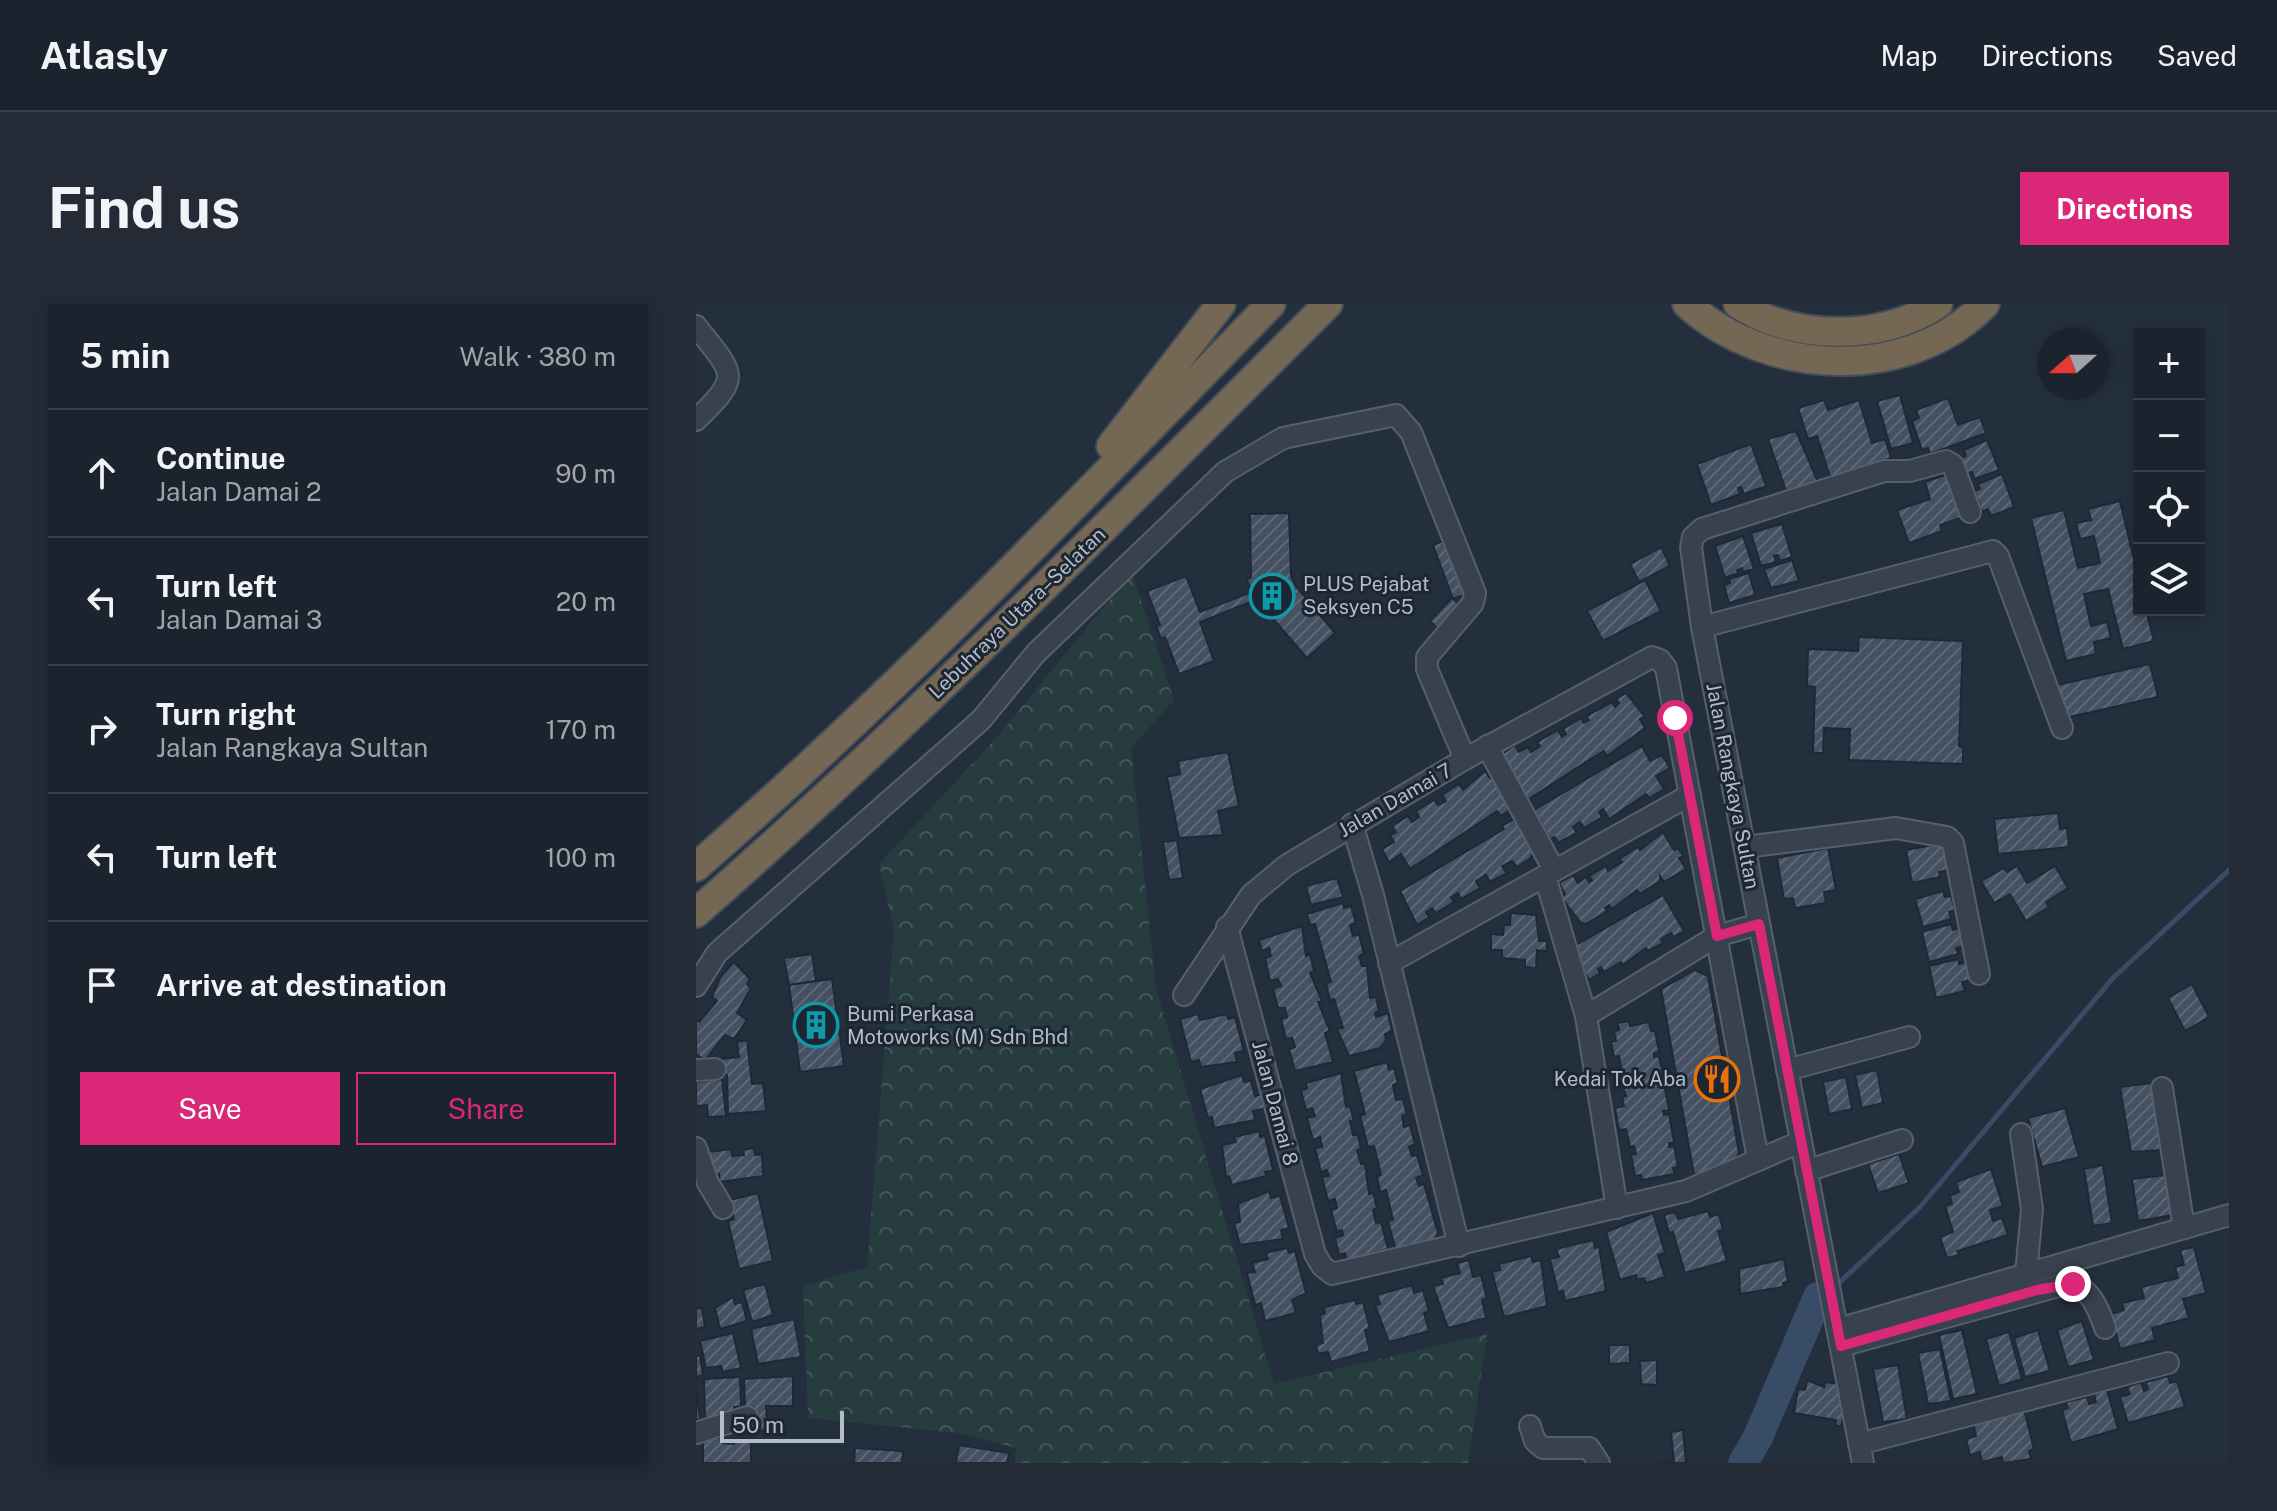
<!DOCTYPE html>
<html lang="en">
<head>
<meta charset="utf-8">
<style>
	body { margin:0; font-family:"Public Sans",sans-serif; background:#242b36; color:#f1f3f6 }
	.controls { position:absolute; right:24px; top:24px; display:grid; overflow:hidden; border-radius:0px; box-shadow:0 4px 12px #0003 }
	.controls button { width:72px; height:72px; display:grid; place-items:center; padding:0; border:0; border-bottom:2px solid #39404a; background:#1b232e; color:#f1f3f6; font:40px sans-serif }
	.compass { position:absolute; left:1341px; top:24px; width:72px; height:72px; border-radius:50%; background:#1b232e; box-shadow:0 4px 12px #0003; rotate:249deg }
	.scale { position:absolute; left:24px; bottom:20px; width:124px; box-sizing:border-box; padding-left:8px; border:4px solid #b4bcc9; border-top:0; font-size:22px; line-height:28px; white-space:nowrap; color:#b4bcc9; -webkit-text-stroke:6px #1d2633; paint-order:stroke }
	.stop { position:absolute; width:24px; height:24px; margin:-18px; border:6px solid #db2777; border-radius:50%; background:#fff }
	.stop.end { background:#db2777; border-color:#fff; box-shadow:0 2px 8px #0008 }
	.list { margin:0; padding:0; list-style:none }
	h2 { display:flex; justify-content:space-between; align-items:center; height:104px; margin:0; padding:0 32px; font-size:34px }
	h2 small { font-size:26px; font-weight:400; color:#a0a4aa }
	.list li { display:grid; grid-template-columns:52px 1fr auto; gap:24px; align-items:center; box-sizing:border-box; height:128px; padding:0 32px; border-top:2px solid #39404a }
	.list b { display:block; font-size:30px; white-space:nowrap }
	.list p { margin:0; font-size:26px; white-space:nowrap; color:#a0a4aa }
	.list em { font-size:26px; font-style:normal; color:#a0a4aa }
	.actions { display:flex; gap:16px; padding:24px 32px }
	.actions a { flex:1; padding:18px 0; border:2px solid #db2777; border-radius:0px; text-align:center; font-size:28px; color:#db2777 }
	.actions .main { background:#db2777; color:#fff }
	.icon { flex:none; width:44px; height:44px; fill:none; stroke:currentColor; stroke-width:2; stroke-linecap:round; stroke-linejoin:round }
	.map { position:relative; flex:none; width:1533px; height:1159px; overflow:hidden; border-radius:0px }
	header { display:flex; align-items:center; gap:48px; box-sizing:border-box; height:112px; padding:0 40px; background:#1b232e; border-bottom:2px solid #39404a }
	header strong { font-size:38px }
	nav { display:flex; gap:44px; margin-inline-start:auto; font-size:28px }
	.intro { display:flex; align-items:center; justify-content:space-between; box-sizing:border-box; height:192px; padding:0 48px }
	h1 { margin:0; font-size:56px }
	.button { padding:20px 36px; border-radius:0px; background:#db2777; color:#fff; font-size:28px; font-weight:700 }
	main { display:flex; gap:48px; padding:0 48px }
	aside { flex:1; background:#1b232e; border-radius:0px; box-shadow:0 4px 12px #0003 }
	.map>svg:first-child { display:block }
</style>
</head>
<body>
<header>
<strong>Atlasly</strong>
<nav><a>Map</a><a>Directions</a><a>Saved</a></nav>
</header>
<div class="intro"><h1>Find us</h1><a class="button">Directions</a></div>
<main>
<aside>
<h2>5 min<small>Walk · 380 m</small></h2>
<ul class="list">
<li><svg class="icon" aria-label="ahead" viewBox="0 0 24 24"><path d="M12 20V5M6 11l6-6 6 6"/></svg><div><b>Continue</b><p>Jalan Damai 2</p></div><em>90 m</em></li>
<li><svg class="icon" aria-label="left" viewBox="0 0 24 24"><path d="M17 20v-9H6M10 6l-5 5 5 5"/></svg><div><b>Turn left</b><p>Jalan Damai 3</p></div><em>20 m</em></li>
<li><svg class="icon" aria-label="right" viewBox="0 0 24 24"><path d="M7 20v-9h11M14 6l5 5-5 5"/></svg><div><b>Turn right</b><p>Jalan Rangkaya Sultan</p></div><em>170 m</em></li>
<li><svg class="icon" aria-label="left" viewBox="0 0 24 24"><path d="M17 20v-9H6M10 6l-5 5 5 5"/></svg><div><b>Turn left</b></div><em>100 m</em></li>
<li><svg class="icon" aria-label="arrive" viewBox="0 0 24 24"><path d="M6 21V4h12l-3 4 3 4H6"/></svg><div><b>Arrive at destination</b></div></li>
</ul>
<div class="actions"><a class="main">Save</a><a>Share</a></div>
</aside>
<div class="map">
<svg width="1533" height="1159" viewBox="0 0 1533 1159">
	<defs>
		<pattern id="forest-crowns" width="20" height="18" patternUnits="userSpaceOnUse" patternTransform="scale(2)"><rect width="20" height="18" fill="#263c3f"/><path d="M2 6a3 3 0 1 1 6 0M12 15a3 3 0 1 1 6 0" fill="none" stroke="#435659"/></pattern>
		<pattern id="building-hatch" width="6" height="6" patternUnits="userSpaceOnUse" patternTransform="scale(2)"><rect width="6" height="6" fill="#455162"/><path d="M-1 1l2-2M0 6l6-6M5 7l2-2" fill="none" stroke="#5d6877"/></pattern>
	</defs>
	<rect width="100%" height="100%" fill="#242f3e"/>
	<!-- forest -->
	<path fill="url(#forest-crowns)" d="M436,269L478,396L435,444L460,685L578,1080L791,1030L772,1159H319L320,1144L262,1129L112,1114L107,982L171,963L198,626L183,560L300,434Z"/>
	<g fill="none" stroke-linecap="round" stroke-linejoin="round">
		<!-- stream -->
		<path stroke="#394c67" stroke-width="5" d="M1144,978L1224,903L1417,674L1533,566"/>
		<!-- river -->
		<path stroke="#394c67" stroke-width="30" d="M1047,1159L1062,1133L1122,993"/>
	</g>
	<!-- building -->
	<g fill="url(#building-hatch)" stroke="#1f2835" stroke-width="2">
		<path d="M1204,91L1217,139L1195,145L1181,97Z"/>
		<path d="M1252,94L1262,121L1284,113L1290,129L1234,150L1232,144L1226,146L1216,117L1223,114L1220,106Z"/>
		<path d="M1128,96L1132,106L1163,96L1176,139L1189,135L1195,154L1134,173L1121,132L1112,135L1102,104Z"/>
		<path d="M1100,127L1122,178L1090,187L1072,135Z"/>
		<path d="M1291,136L1303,166L1279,175L1276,168L1271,169L1265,154L1270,152L1268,146Z"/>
		<path d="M1055,140L1070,182L1048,190L1045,183L1042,184L1044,190L1015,201L1001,160Z"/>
		<path d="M1252,170L1267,213L1244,221L1246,227L1213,239L1201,206L1234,195L1229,178Z"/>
		<path d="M1306,170L1318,203L1295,212L1292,205L1286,208L1278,187L1284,185L1282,180Z"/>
		<path d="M1424,197L1443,276V306H1450L1458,337L1427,345L1412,285L1388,290L1395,322L1411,318L1415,334L1398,338L1400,350L1370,357L1335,214L1368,206L1382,264L1404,259L1398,232L1384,235L1380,219L1395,216L1392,205Z"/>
		<path d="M593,209L595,272L599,281L639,329L611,354L572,309L565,312L559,296L504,318L518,357L483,370L469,333L465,335L460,322L464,321L451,287L490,272L504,308L556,288L551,276L555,273L554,210Z"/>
		<path d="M1086,220L1096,253L1084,257L1082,251L1078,252L1080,258L1065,262L1055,229Z"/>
		<path d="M1047,232L1058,265L1047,268L1046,264L1041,266L1042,269L1029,274L1019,242Z"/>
		<path d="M752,235L772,289L757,295L737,241Z"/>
		<path d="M965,243L974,262L943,278L934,260Z"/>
		<path d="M1096,256L1103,277L1075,284L1068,265Z"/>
		<path d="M1053,269L1059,291L1033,299L1028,281L1034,279L1033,275Z"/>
		<path d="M949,276L965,307L907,337L891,307Z"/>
		<path d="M756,294L766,303L744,327L734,317Z"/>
		<path d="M1163,333L1267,337L1263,442L1267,443V460L1153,456L1154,425L1128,424L1127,449H1117L1119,383L1111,382L1112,345L1162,347Z"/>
		<path d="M1454,360L1462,393L1369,414L1361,381Z"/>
		<path d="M930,389L949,413L944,415L949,424L911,452L908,447L896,454L830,497L805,451L819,441L823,448L832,443L835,448L844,442L841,438L862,426L866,433L870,430L867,425L885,414L888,419L893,416L890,412L916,398L919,403L923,399L920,395Z"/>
		<path d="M946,442L954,457L966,451L974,464L960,472L968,485L953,494L950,490L913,515L907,505L903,508L906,513L888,524L884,518L877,523L881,529L862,539L859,533L854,535L838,506Z"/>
		<path d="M532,448L543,502L522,507L527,531L483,534L471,473L484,470L482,457Z"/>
		<path d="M789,467L794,474L798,471L818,503L805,512L801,507L714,565L705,550L693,558L686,545L698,538L694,531L700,528L696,522L712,512L716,518L723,513L720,507L738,496L742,501L750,497L746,491L763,480L767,486Z"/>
		<path d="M1362,509L1364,525L1371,524L1373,543L1302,550L1298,515Z"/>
		<path d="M820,514L838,544L835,554L821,563L816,557L806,562L811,569L794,578L790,571L780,577L784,584L765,595L762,589L755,593L758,598L740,609L736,604L730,608L733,613L721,621L704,587L808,525L806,522Z"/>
		<path d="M967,528L978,546L982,544L987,552L983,554L990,565L968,578L964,572V577L944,590L941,586L916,605L913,601L909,604L911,607L890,620L885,619L865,593L869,590L863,579L877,571L882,579L890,573L893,578L896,576L893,572L910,562L912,567L926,558L923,555L942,543L944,546Z"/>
		<path d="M481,536L487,574L473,576L467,538Z"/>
		<path d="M1247,539L1252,566L1243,568L1244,573L1216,579L1210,546Z"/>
		<path d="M1132,544L1140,586L1128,588L1130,599L1099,604L1097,594L1088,595L1081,554Z"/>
		<path d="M1321,562L1331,579L1359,562L1372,584L1350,598L1353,603L1330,617L1314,590L1298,599L1285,577L1308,564L1311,568Z"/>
		<path d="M641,574L647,593L615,601L610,582Z"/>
		<path d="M1247,587L1249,593L1255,592L1259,606L1253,608L1255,615L1227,623L1219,595Z"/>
		<path d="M967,591L988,627L978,633L975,629L965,635L967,639L952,647L950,644L927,661L925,658L908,668L905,663L902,665L904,669L893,676L875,644Z"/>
		<path d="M647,599L648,604L655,602L660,619L654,621L657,632L663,630L668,650L663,652L666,662H671L674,694L680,693L683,707L679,709L680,713L692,709L696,727L689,730L690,736L684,744L653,752L641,725L647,724L638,695L634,697L630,679L635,678L619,620L614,621L611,610Z"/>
		<path d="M815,609L840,611L843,637H851V647L841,646L840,664L829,663V656L806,654V646H795V630L807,631L808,621H814Z"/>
		<path d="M1255,620L1257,626L1263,624L1268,642L1260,644L1262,650L1233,658L1226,628Z"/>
		<path d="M606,622L610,652L614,650L618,667L614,669L626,697L622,698L634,727L629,729L637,758L599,767L593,745L599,743L596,734L590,735L585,715L591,713L589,704H582L577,685L585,682L582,675L574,677L569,654L575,652L573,644L566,647L563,636Z"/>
		<path d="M116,650L120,677L93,681L88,654Z"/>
		<path d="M1262,655L1263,660L1271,658L1276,676L1266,678L1269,687L1240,694L1233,662Z"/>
		<path d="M38,658L54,675L51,680L55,684L41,709L51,716L38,735L29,731L9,756L0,750V716L3,718L21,697L16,693L25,672Z"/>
		<path d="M999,666L1012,672L1043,849L1036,861L998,871L965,685Z"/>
		<path d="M136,675L148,762L104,768L93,681Z"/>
		<path d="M1496,680L1513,713L1489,727L1472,694Z"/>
		<path d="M502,710L504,716L531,710L532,715L539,713L548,747L539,749L541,758L505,763L503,756L495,758L484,715Z"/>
		<path d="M933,717L934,722L953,718L955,727H959L963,748L958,749V753L963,752L968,775L962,776L963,780L968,779L973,806L967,807L968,811L973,810L978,838L973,839V843L978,842L982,863L977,864L979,870L946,876L945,871L939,872L935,851L940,850L938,842L934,843L930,825L923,826L919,804L928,802L926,793L930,792L921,764H925L923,752L918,753L915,738L920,737L918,727L923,726L922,719Z"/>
		<path d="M51,736L56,780L67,779L70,807L32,810L31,771H27L25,755L43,753L41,738Z"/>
		<path d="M691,758L693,766L698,764L702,779L697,781L700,796L707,795L711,810L706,812L708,823L714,821L719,840L713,843L716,852L721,851L727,871L720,874L723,882L728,880L742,929L737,938L700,947L692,917L697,916L690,886L684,888L681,872L685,871L678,842L672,843L664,812L669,810L658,767Z"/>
		<path d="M1181,766L1187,799L1166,804L1159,771Z"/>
		<path d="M645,769L650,803L654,802L658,817H654L657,831H662L665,845L661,846L665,860H669L673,890L677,889L681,904L677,906L680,919L685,918L692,945L651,956L649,949L643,951L639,934L647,931L646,926L641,928L635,906L641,904L639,895L632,897L626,873L633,872L631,866L625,868L619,844L626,843L624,833L617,836L611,814L619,812L616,804L610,806L605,787L611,784L610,779Z"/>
		<path d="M546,771L548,778L555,777L559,792L567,790L571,804L557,807L559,816L518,824L516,813L512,814L504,785Z"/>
		<path d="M1150,773L1156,805L1133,810L1127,778Z"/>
		<path d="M26,775L30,812L12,813L11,801L0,802V778Z"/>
		<path d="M1456,779L1465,846L1435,848L1424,783Z"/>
		<path d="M1369,804L1383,853L1346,863L1332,814Z"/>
		<path d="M563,827L564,833L569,832L577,866L569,868L570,872L536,881L533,872L530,873L526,841L540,838L538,833Z"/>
		<path d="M58,844L59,851L66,850L67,872L24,878L23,870L15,871L13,848L35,845L36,852L48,851L47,846Z"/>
		<path d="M1203,850L1213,879L1182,889L1172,860Z"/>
		<path d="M1407,861L1416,919L1397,922L1388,865Z"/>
		<path d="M1295,865L1307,902L1294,906L1297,917L1306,914L1312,931L1261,947L1263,951L1251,954L1244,933L1257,928L1249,902L1256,900L1254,892L1263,888L1260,878Z"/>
		<path d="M1471,871L1477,911L1442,917L1436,875Z"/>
		<path d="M573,887L575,894L584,892L593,924L585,926L587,935L544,941L538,919L544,918L542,900Z"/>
		<path d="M62,889L77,957L43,965L32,917L38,915L34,896Z"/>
		<path d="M1012,907L1014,913L1023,910L1027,926L1022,927L1031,957L989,969L977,928L973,929L968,911L979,908L982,915Z"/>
		<path d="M957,909L969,949L962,951L969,973L950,979L948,974L941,976L940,971L924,976L910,928Z"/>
		<path d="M897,936L899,944L903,942L910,987L869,997L867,987L862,988L854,955L863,953L860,945Z"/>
		<path d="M1498,943L1510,989L1487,995L1493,1014L1456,1024L1459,1036L1424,1045L1415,1010L1428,1006L1426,999L1448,994L1445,983L1482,974L1479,963L1488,961L1484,946Z"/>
		<path d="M591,944L593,949L599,947L610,989L596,996L600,1009L569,1017L565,999L559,1001L551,969L559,968L556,959L572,955L570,949Z"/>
		<path d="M835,952L837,958L845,956L851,1002L808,1013L796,968L804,966L803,960Z"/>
		<path d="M1088,955L1092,978L1087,979L1088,983L1044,990L1043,965Z"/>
		<path d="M773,956L777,973L785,971L791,994L786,996L790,1014L752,1024L737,982L747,980L745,974L764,969L761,959Z"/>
		<path d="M69,980L77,1011L56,1018L47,986Z"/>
		<path d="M716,981L718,989L727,986L733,1007L728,1009L733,1027L693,1038L679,1001L684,1000L681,991Z"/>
		<path d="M37,993L39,1000L46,998L51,1017L24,1025L19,1004Z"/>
		<path d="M659,996L660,1000L667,998L674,1025L669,1026L674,1047L635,1058L632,1048L622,1050L620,1041L627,1039L624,1011L629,1009L628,1003Z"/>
		<path d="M6,1004L9,1023L0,1025V1005Z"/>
		<path d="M98,1015L105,1053L62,1060L55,1025Z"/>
		<path d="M1386,1017L1398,1056L1372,1063L1361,1026Z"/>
		<path d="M1266,1026L1281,1090L1257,1095L1243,1031Z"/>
		<path d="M1342,1026L1354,1067L1329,1073L1318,1034Z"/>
		<path d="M1313,1028L1326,1075L1303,1082L1290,1035Z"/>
		<path d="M37,1029L45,1064L27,1068L25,1062L10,1064L4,1037Z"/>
		<path d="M913,1041H934V1059L913,1060Z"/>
		<path d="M1244,1045L1255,1097L1232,1100L1222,1049Z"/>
		<path d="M4,1051L7,1071L0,1073V1052Z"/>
		<path d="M961,1056V1081L945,1080L944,1057Z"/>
		<path d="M1202,1061L1211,1115L1187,1118L1177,1065Z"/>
		<path d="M97,1072V1102H70L72,1126L59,1127L57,1103H49L48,1075Z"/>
		<path d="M1472,1072L1474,1079L1481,1077L1489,1103L1432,1119L1424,1093L1434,1090L1431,1083L1445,1078L1448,1087L1452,1085L1450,1078Z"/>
		<path d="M44,1073L45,1103H38L39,1110H22V1117H9L8,1075Z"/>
		<path d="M1111,1076L1128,1083L1129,1078L1143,1080L1144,1093L1151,1095L1145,1123L1139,1121L1140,1116L1098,1109L1102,1085L1109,1086Z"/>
		<path d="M0,1085L4,1115L0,1116Z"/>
		<path d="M1411,1086L1422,1125L1375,1139L1366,1106L1372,1104L1370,1098L1391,1093L1393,1100L1400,1098L1398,1090Z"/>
		<path d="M1328,1105L1338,1145L1333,1147L1335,1155L1307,1159L1306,1153L1286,1158L1284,1148L1274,1151L1270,1135L1280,1132L1277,1118Z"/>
		<path d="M987,1126L990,1159H964L978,1158L975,1128Z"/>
		<path d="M7,1134H27V1139L38,1140V1135H55V1159H7Z"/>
		<path d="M263,1141L313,1149L311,1159H260Z"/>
		<path d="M159,1144L207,1147L206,1159H158Z"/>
	</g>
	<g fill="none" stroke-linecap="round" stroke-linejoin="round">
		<!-- minor casing -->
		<g stroke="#565f6c" stroke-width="24">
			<g id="minor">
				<path d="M0,22C38,71 47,71 0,116"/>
				<path d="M1006,323L1297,247L1302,252L1366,424"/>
				<path d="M791,442L858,566"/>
				<path d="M656,520L677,591L763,942"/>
				<path d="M1049,543L1200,524L1251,533L1257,539L1283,670"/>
				<path d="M849,572L890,712L921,904"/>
				<path d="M531,623L619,950L626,962L636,970L990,887L1104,838"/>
				<path d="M693,659L994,491"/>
				<path d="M0,682L21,649L285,416L340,349L529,168L587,134L700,111L715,128L779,289L777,299L731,353V365L769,455"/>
				<path d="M488,691L555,591L591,561L769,455L956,353L964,356L970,364L1062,855"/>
				<path d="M890,712L1021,632L1063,620"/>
				<path d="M0,766L19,765"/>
				<path d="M1091,766L1213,733"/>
				<path d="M1466,784L1488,924"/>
				<path d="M1325,830L1336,905L1330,970"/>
				<path d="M0,844L12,879L27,904"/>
				<path d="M1110,867L1206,836"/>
				<path d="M1142,1025L1533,911"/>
				<path d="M1145,1042L1370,980C1393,979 1403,1006 1409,1024"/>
				<path d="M834,1122L839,1137L847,1144H893L903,1159"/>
				<path d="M0,1129L51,1113"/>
				<path d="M1163,1140L1472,1059"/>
				<path d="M1167,1159L1006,323L995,243L997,233L1006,225L1188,167H1214L1250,157L1257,161L1274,208"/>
			</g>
		</g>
		<!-- highway casing -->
		<g stroke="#434c59" stroke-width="32">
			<g id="highway">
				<path d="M991,0C1070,72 1211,80 1289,0"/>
				<path d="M1042,0C1100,37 1185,37 1242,0"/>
				<path d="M415,142L525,0"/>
				<path d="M0,563C202,387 388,192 575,0"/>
				<path d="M0,609C220,416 425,207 632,0"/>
			</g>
		</g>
		<!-- minor -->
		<use href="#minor" stroke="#38414e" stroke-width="20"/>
		<!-- highway -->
		<use href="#highway" stroke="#746855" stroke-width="28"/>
	</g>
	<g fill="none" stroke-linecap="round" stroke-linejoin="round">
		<!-- route -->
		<path stroke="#db2777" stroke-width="10" d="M979,414L1021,632L1063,620L1145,1042L1341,986L1377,980"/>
	</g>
	<!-- icons -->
	<defs>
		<g id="building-ring" transform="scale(2.3)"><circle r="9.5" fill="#1d2633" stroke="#0f9aa8" stroke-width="1.5"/><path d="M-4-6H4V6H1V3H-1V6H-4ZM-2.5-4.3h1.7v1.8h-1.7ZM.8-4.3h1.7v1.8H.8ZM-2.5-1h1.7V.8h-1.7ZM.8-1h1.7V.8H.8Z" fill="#0f9aa8"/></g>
		<g id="restaurant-ring" transform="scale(2.3)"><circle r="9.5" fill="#1d2633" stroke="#e8710a" stroke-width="1.5"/><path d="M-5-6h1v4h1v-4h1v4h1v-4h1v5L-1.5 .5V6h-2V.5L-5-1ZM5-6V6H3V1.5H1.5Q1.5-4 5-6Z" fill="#e8710a"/></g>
	</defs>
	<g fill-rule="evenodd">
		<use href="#building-ring" x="576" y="292"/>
		<use href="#building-ring" x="120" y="721"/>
		<use href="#restaurant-ring" x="1021" y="775"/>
	</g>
	<g text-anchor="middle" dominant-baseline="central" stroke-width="6" stroke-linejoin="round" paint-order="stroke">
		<!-- poi labels -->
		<g font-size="20" fill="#b4bcc9" stroke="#1d2633" text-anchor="start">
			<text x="607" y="280">PLUS Pejabat<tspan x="607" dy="23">Seksyen C5</tspan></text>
			<text x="151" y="710">Bumi Perkasa<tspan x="151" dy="23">Motoworks (M) Sdn Bhd</tspan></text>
			<text x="990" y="775" text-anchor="end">Kedai Tok Aba</text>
		</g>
		<!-- street labels -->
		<g font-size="20" fill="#b4bcc9" stroke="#1d2633">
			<text transform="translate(321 309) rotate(-44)">Lebuhraya Utara–Selatan</text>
			<text transform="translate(1037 482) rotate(79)">Jalan Rangkaya Sultan</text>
			<text transform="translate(699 496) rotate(-30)">Jalan Damai 7</text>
			<text transform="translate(579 799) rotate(75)">Jalan Damai 8</text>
		</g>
	</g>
</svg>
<div class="controls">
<button>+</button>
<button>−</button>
<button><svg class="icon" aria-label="locate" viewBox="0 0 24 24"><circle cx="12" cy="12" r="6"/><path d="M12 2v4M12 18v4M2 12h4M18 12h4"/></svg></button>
<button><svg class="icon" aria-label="layers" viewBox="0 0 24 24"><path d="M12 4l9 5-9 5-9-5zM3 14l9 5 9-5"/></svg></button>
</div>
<svg class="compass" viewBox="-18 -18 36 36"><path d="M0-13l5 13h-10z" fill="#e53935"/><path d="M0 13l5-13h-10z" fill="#a0a4aa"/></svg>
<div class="scale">50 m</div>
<div class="stop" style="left:979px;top:414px"></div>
<div class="stop end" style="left:1377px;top:980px"></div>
</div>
</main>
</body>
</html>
